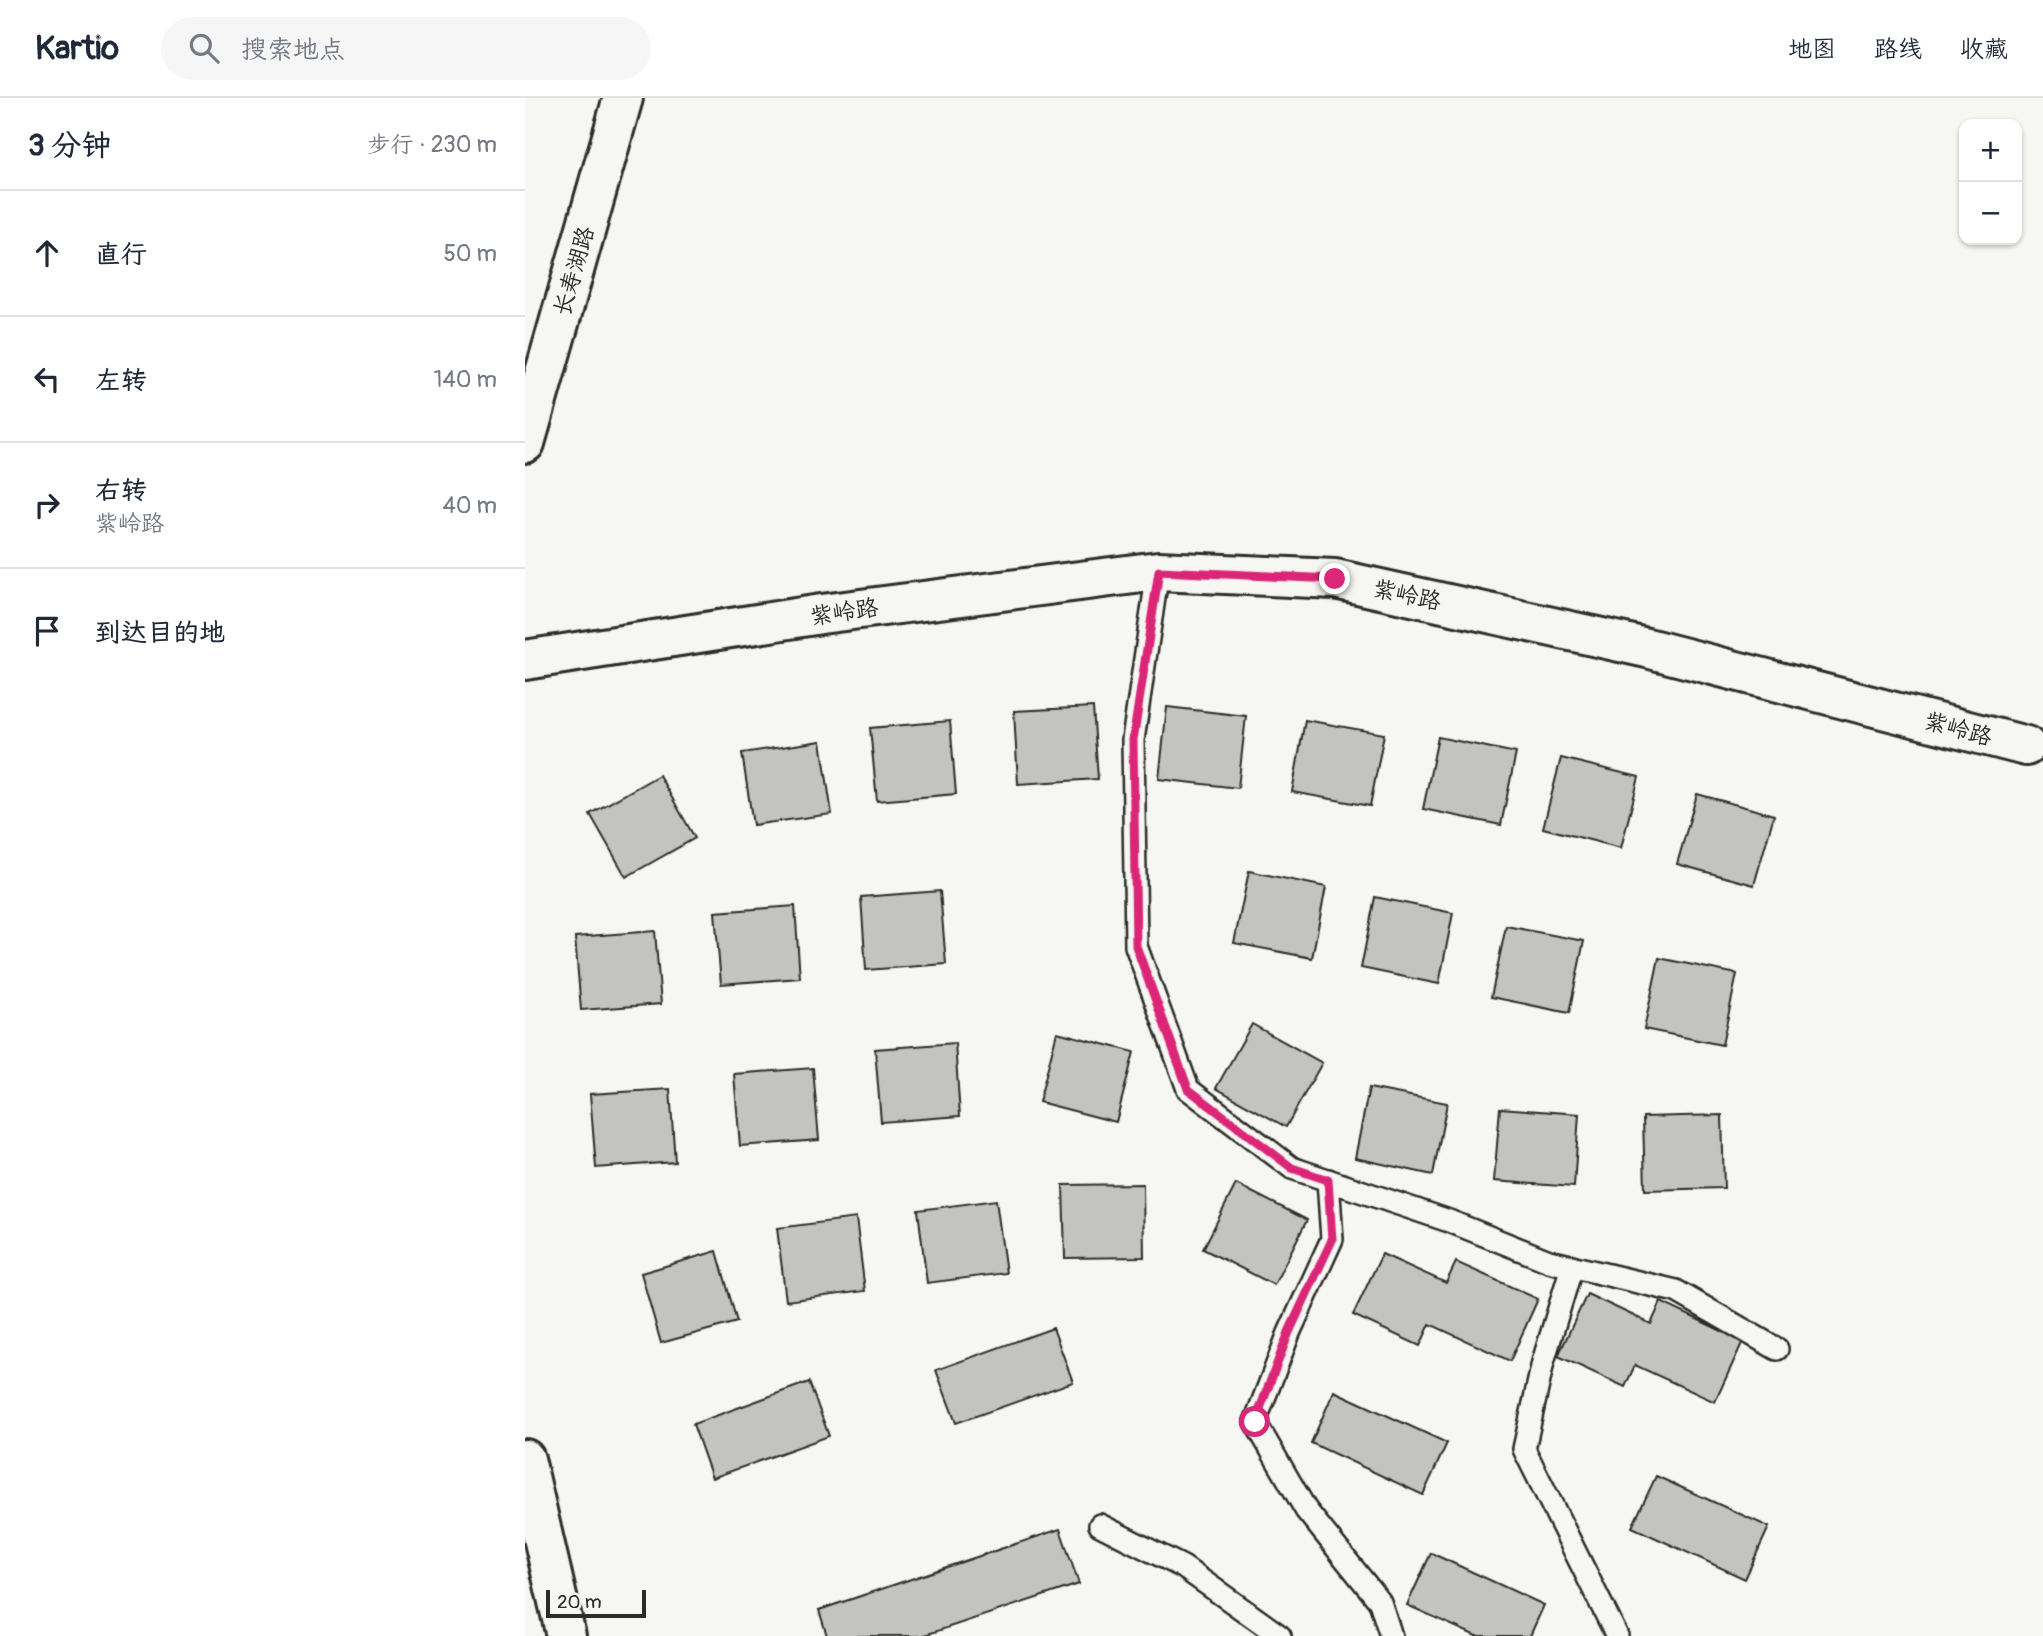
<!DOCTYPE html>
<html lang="zh">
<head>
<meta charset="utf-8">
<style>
	body { margin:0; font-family:Pangolin,"LXGW WenKai TC",sans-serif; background:#f6f6f7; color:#1f2937 }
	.controls { position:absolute; right:21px; top:21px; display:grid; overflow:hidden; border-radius:14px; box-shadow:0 2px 5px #0004 }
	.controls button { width:63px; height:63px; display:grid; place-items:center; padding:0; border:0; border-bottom:2px solid #e0e1e3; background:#fff; color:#1f2937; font:35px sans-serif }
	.scale { position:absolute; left:21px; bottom:18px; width:100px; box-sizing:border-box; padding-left:7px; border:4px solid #2b2b2b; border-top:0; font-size:19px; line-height:24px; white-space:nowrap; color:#2b2b2b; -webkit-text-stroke:5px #f6f6f2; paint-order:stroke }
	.stop { position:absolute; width:21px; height:21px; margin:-16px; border:5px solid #db2777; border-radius:50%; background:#fff }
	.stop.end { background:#db2777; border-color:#fff; box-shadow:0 2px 7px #0008 }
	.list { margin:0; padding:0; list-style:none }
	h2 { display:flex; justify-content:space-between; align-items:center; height:91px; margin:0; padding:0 28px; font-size:30px }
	h2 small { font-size:23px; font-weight:400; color:#747a83 }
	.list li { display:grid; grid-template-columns:46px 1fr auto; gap:21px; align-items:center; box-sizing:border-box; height:126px; padding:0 28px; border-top:2px solid #e0e1e3 }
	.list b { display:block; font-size:26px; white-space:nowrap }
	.list p { margin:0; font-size:23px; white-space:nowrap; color:#747a83 }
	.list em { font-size:23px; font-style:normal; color:#747a83 }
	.icon { flex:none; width:38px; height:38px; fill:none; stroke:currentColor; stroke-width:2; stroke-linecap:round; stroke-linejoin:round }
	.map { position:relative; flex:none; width:1518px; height:1538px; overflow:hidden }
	header { display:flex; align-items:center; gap:42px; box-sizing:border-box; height:98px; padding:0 35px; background:#fff; border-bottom:2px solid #e0e1e3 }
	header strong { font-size:33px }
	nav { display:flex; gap:38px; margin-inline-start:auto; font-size:24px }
	.search { width:490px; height:63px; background:#f6f6f7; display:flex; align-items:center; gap:18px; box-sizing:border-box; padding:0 24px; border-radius:38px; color:#747a83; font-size:26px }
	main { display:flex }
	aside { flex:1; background:#fff }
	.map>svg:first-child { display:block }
</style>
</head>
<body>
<header>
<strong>Kartio</strong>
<div class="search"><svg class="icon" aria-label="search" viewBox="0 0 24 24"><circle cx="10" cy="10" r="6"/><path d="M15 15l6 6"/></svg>搜索地点</div>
<nav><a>地图</a><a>路线</a><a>收藏</a></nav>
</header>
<main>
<aside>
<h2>3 分钟<small>步行 · 230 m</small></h2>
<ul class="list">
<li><svg class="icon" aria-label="ahead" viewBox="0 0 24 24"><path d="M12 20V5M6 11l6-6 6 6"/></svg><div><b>直行</b></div><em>50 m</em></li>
<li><svg class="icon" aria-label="left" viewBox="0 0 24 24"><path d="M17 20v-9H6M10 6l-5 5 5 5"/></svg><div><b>左转</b></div><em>140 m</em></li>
<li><svg class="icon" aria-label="right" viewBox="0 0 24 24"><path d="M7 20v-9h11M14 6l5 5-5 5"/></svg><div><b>右转</b><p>紫岭路</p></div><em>40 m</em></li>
<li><svg class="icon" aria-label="arrive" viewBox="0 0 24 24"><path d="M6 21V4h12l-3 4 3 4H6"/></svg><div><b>到达目的地</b></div></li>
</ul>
</aside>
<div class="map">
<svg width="1518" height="1538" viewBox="0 0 1518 1538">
	<rect width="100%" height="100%" fill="#f6f6f2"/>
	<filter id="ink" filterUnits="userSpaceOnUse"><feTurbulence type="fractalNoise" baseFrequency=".0143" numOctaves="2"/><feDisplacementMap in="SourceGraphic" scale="14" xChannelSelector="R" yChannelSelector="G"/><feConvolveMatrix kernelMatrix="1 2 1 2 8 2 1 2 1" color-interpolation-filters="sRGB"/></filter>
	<g filter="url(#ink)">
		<!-- building -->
		<g fill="#c3c3c0" stroke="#2b2b2b" stroke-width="2">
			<path d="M568,609L573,681L493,686L489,613Z"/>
			<path d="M642,609L721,618L713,690L634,681Z"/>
			<path d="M780,622L859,636L845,708L767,694Z"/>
			<path d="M425,623L431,696L352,703L345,630Z"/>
			<path d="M913,639L991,655L976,727L898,711Z"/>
			<path d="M296,643L307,716L228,727L217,655Z"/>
			<path d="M1036,660L1114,679L1096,750L1018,730Z"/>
			<path d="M134,677L170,740L101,779L65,716Z"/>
			<path d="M1172,696L1249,717L1229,787L1152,766Z"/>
			<path d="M724,773L801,789L787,860L709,845Z"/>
			<path d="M415,793L421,866L341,872L336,799Z"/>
			<path d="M850,799L928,815L914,886L836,870Z"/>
			<path d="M270,808L275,880L196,886L190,814Z"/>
			<path d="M981,828L1059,843L1044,915L966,899Z"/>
			<path d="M130,833L136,906L56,912L50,839Z"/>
			<path d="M1134,860L1212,876L1197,947L1119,931Z"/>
			<path d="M727,926L797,965L761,1029L691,990Z"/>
			<path d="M532,934L609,954L591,1024L514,1004Z"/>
			<path d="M430,945L435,1018L356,1024L350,951Z"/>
			<path d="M288,970L294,1042L215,1048L209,976Z"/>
			<path d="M844,990L922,1005L908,1077L830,1060Z"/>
			<path d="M145,991L150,1064L71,1070L65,996Z"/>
			<path d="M975,1010L1054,1016L1049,1089L969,1083Z"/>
			<path d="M1197,1017L1199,1090L1120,1092L1118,1019Z"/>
			<path d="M618,1086L619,1159L540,1160L538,1087Z"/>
			<path d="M711,1086L782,1122L749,1187L678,1151Z"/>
			<path d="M471,1102L481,1175L402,1185L393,1112Z"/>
			<path d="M331,1120L340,1193L261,1203L252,1130Z"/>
			<path d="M192,1153L212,1224L136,1245L116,1175Z"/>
			<path d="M857,1156L921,1185L931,1164L1013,1201L985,1263L905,1226L895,1248L828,1217Z"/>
			<path d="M1062,1196L1126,1226L1136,1204L1218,1243L1190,1304L1110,1267L1100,1289L1033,1258Z"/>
			<path d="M528,1230L548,1284L431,1325L411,1272Z"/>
			<path d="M284,1284L304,1338L187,1380L168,1326Z"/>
			<path d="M809,1293L922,1345L898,1397L786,1345Z"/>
			<path d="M1131,1378L1244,1429L1220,1481L1107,1429Z"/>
			<path d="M535,1431L554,1486L397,1538H302L294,1512Z"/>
			<path d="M906,1455L1019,1507L1005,1538H951L882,1507Z"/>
		</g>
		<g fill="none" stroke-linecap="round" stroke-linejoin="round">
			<!-- service casing -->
			<g stroke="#2b2b2b" stroke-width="26">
				<g id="service">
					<path d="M633,473L608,642L611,848L663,991L767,1070L924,1123L1024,1163L1151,1193L1252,1251"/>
					<path d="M803,1082L807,1141L764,1235L730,1324L781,1412L855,1504L866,1538"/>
					<path d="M1047,1168L1018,1264L999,1351L1092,1538"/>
					<path d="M575,1427L658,1469L755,1538"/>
				</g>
			</g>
			<!-- tertiary casing -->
			<g stroke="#2b2b2b" stroke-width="44">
				<g id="tertiary">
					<path d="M0,345L98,0"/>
					<path d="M0,562L296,516L633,473L810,481L1122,550L1501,648"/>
					<path d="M0,1361L41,1538"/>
				</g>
			</g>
			<!-- service -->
			<use href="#service" stroke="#f6f6f2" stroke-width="21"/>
			<!-- tertiary -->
			<use href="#tertiary" stroke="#f6f6f2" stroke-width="38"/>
		</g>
	</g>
	<g fill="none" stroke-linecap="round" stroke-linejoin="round" filter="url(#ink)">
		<!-- route -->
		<path stroke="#db2777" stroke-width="9" d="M730,1324L764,1234L807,1142L803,1082L767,1070L663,991L611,848L608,642L634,473L810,481"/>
	</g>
	<g text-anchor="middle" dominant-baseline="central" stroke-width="5" stroke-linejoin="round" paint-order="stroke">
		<!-- street labels -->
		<g font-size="23" fill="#2b2b2b" stroke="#f6f6f2">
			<text transform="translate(49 173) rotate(-74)">长寿湖路</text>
			<text transform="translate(882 497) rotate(12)">紫岭路</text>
			<text transform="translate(319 514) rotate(-8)">紫岭路</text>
			<text transform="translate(1433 631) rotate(15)">紫岭路</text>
		</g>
	</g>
</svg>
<div class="controls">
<button>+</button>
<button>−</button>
</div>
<div class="scale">20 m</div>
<div class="stop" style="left:730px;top:1324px"></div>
<div class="stop end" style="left:810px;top:481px"></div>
</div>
</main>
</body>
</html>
